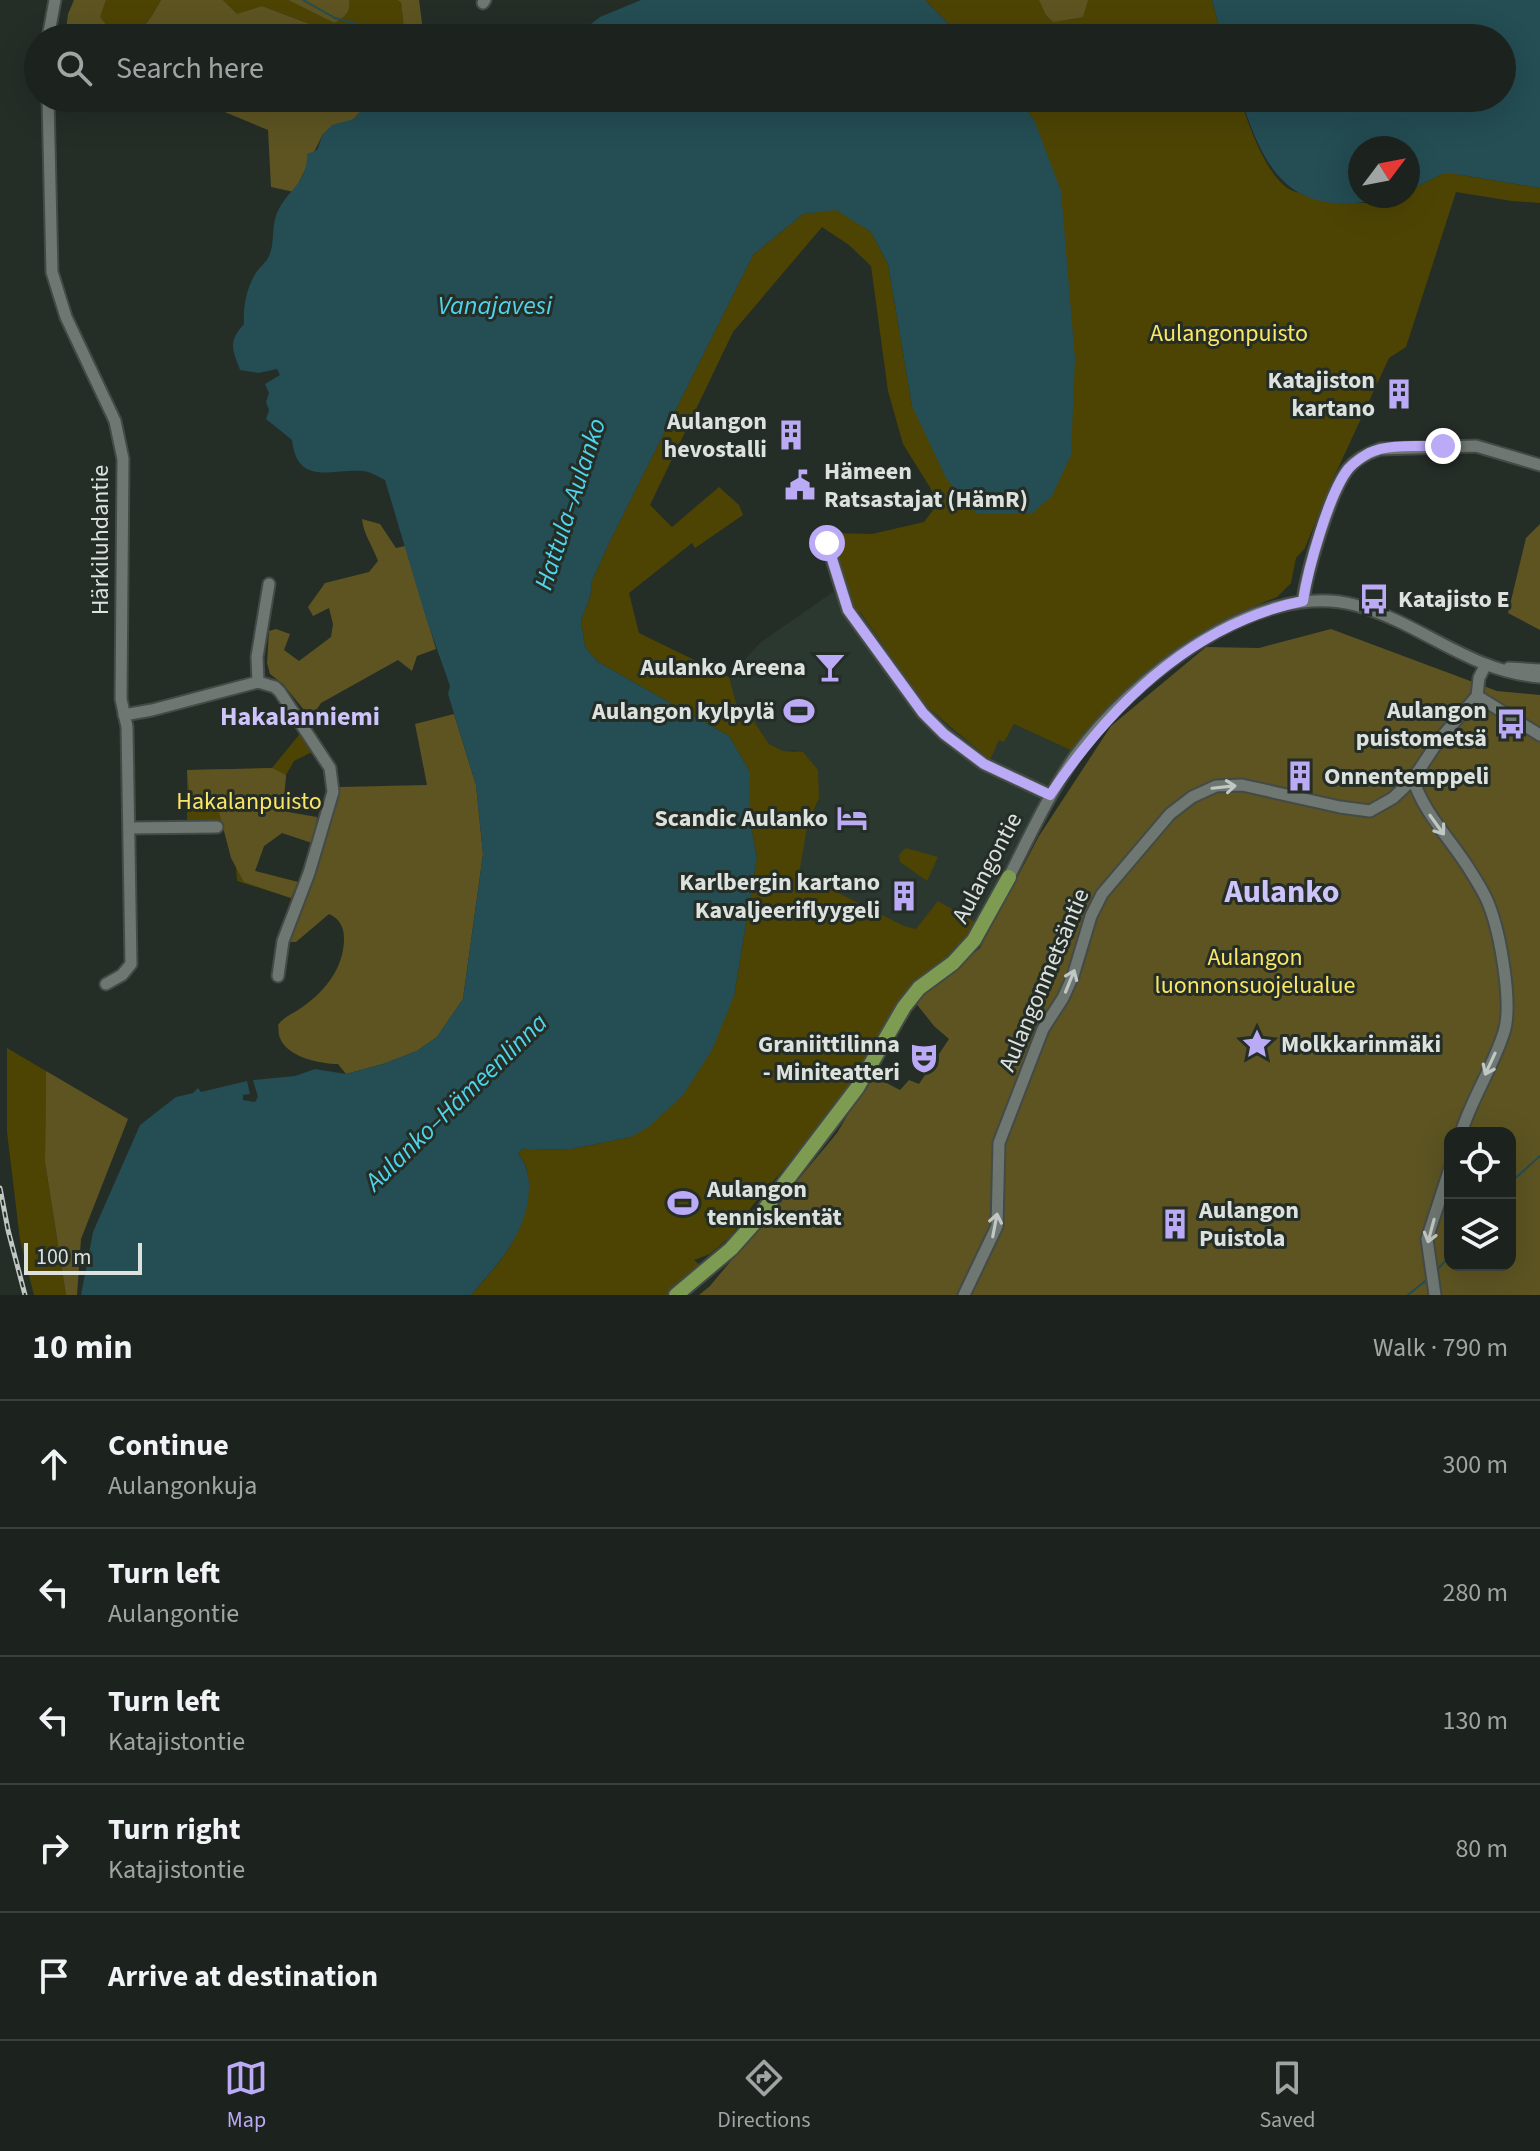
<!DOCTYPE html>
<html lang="en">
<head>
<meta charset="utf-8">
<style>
	body { margin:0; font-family:"Source Sans 3",sans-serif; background:#292f2a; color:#f1f3f6 }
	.controls { position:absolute; right:24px; bottom:24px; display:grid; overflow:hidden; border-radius:16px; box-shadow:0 8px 32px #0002 }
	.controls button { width:72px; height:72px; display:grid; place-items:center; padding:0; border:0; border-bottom:2px solid #3a3f3b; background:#1c221d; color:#f1f3f6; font:40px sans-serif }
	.compass { position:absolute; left:1348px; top:136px; width:72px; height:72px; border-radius:50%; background:#1c221d; box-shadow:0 8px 32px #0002; rotate:58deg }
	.scale { position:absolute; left:24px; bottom:20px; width:118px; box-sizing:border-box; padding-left:8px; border:4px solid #dde2de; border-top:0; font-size:22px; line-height:28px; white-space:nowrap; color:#dde2de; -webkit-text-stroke:6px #252d27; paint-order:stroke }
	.stop { position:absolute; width:24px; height:24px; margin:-18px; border:6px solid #bbaaf6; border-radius:50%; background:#fff }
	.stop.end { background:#bbaaf6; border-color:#fff; box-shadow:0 2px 8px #0008 }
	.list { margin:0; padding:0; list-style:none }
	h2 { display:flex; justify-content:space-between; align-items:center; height:104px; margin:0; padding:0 32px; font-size:34px }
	h2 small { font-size:26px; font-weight:400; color:#a0a4a4 }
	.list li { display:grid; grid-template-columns:52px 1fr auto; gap:24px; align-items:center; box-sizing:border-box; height:128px; padding:0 32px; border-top:2px solid #3a3f3b }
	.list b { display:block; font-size:30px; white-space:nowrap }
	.list p { margin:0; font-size:26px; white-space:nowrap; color:#a0a4a4 }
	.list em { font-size:26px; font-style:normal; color:#a0a4a4 }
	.icon { flex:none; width:44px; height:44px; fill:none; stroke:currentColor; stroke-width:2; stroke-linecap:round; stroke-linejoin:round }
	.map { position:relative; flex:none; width:1540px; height:1295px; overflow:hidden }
	.search { position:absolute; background:#1c221d; box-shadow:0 8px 32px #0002; left:24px; right:24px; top:24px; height:88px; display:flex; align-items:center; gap:20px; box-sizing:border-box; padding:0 28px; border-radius:44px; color:#a0a4a4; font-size:30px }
	.sheet { height:744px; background:#1c221d }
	nav { display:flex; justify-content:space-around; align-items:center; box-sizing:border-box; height:112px; border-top:2px solid #3a3f3b; background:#1c221d; font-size:22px; color:#a0a4a4 }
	nav a { display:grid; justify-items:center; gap:4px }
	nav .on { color:#bbaaf6 }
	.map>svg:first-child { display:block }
</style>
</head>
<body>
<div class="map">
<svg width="1540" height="1295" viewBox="0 0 1540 1295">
	<rect width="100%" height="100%" fill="#252d27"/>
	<!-- built -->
	<path fill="#2b3830" d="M833,592L848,610L861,613L990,759L999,739L1010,732L1014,724L1077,753L980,925L916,929L904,926L798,873L808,823L819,798L796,750L783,751L769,744L751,717L736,704L729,677L760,643Z"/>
	<!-- green -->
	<g fill="#4d4404">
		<path d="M106,0H161C148,23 142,33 116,37L99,17Z"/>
		<path d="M223,0H288L334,23L349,0H397L401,1L405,38H347L262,6L237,15Z"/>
		<path d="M925,0H1212L1222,38H962Z"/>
		<path d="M1019,98H1240C1248,123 1266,177 1291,190C1300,195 1354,203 1365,203C1379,203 1393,196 1408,196V191L1442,174H1456L1540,188V203L1512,201L1456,192L1406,347L1389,358L1334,477L1305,548L1296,558L1291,583L1277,597L1233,615L1195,636L1170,656L1077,753L1014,724L1004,742L999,740L990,760L924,704L861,613L853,611L828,537L833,533L872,534L924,522L939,502L903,444L888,391L871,266L849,245L822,227L733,332L650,505L672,527L719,487L739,505L743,515L695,548L692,543L629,593L639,633L729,677L736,703L751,717L769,744L783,751L803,752L818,770L819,798L808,823L799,873L904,926L916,929L938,901L980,925L872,1055L838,1106L752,1206L731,1236L710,1254L694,1260L701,1266L667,1295H471C501,1261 523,1238 528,1190C529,1178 528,1163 518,1154L523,1148L528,1150L571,1149L631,1137L734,996L757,857L750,822V772L729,736L598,662L585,647L581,621L590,597L592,581L609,543L753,255L803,214L836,209L871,232L888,264L912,406L1035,122Z"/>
		<path d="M303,730L316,750L294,761L286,775L282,833L264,846L255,871L298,882L291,898L237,881L233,830L187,825V770L272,768Z"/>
		<path d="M906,848L938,857L927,881L900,862L899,855Z"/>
		<path d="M7,1048L46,1071L45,1162L66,1295H34L20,1240L7,1132Z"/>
	</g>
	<!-- forest -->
	<g fill="#5d5422" fill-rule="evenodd">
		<path d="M74,0H106L100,17L116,37C143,33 148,23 161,0H223L237,14L262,6L347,38H65L68,14Z"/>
		<path d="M288,0H349C351,12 345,17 334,23Z"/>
		<path d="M397,0H419L424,38H405L401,2Z"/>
		<path d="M1039,0H1088L1083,17L1053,22L1046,15Z"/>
		<path d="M191,98H389L365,106L354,119L323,134L294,192L271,187L268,130Z"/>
		<path d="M362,519L380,524L396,548L405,546L436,649L417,656L412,671L398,660L321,703L315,712L308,715L283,684L270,674L267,663L269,631L276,629L290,634L284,650L299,661L331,637L333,624L329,608L313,616L308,607L325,583L369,572L378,561C373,547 363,533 362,519Z"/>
		<path d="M1540,524V630L1508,613L1526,538Z"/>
		<path d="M1331,629L1497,691L1540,695V1295H699L710,1286L837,1133L871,1075L900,1090L909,1080L919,1084L949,1039L934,1026L915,1002L980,948L1039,836L1111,726L1206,647L1259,648ZM1450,1133H1510V1265H1450Z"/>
		<path d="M454,714L476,785L483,854L463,999L437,1037L417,1051L383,1064L346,1074L338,1064C320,1064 287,1057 280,1038C278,1034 279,1029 278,1025C284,1017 290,1015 298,1010C323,994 344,969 344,939C344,927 340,919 329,914L296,942H289L339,787L427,785L415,724Z"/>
		<path d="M272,768L286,775L284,796L288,812L317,817L316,835L312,843L282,833L264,846L255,871L298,882L291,898L244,882L231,858L216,800L190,801L187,770Z"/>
		<path d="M46,1071L128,1119L81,1239L77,1295H66L45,1162Z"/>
	</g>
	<!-- water -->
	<g fill="#244d54">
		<path d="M641,0H925L962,38H573L600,17Z"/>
		<path d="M1212,0H1540V188L1456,174H1442L1408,191V148H1360V196H1395C1300,220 1268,185 1241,98H1502V38H1222Z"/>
		<path d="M389,98H1019L1035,122L1061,191L1075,359L1071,455L1052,496L1031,514H977L946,478L912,406L888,264L871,232L836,210L803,214L753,255L609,543L592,581L590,597L581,621L585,647L598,662L729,736L750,772V822L757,857L734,996L712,1050L683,1095L650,1126L631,1137L571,1149L528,1150L523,1148L518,1154C526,1162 528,1173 529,1184C530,1230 499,1263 471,1295H81L93,1232L140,1125L176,1097L193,1093L198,1088L201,1092L247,1081L250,1094L243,1095V1100L255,1102L258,1097L253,1080L295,1076L315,1069L346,1074L383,1064L417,1051L437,1037L463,999L483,854L476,785L448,694L450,686L426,618L385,480C378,477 370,471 362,471C331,469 297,486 292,440L266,419L269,410L266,402L269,393L265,384L280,375L277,369L259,373L240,370C232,348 228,342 244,324C243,307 246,291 254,276C258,268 266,263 269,256C275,244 271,227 277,213C286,191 308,183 307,154L317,150L323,134L332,125L354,119L365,106Z"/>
	</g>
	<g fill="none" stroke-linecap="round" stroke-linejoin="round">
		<!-- stream -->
		<g stroke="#244d54" stroke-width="2">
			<path d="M303,0L335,18L361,25L369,35L377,38"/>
			<path d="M1510,1183L1540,1156"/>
			<path d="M1436,1271L1450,1256"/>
			<path d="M1408,1295L1429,1278"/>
		</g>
		<!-- minor casing -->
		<g stroke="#444a46" stroke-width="15">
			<g id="minor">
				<path d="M483,3L485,0"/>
				<path d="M48,38L55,0"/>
				<path d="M48,98L52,272L66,317L115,421L123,459L121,699L127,727L131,964L122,975L106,984"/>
				<path d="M827,543L848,610L923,713L944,734L984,764L1050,795"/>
				<path d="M1303,601C1307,571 1330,492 1348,469C1356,459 1368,453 1380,449L1476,446L1540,465"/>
				<path d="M1509,668L1540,670"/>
				<path d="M258,682L257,657L269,584"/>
				<path d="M1477,696L1540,735"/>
				<path d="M124,715L152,710L258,682L275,687L280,692L330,768L333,792L309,873L283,941L278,976"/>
				<path d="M1413,779L1439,740L1477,696L1479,678L1485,666"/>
				<path d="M129,828L217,827"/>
				<path d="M1009,877C1030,835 1049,794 1076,755C1131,680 1256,579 1355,605C1422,623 1467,671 1540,677"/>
				<path d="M964,1295L997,1226L999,1143L1043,1029L1063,998L1073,976L1091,916L1102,894L1170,814L1192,797L1216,786L1242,785L1340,807L1370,811L1393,798L1413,779C1425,816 1452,840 1471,872C1478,883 1485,894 1489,905C1500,933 1513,1004 1504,1032C1493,1067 1472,1098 1461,1133"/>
				<path d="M1435,1295L1427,1239L1450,1168"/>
			</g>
		</g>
		<!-- major casing -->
		<g stroke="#444a46" stroke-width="18">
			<path id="major" d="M676,1295L731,1249L755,1222L857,1088L904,1007L919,988L953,963L974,940L1009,877"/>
		</g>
		<!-- minor -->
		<use href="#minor" stroke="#6e7771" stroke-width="11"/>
		<!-- major -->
		<use href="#major" stroke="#7d9c52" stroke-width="14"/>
		<!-- rail casing -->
		<g stroke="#c1c7c3" stroke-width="5">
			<path id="rail" d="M0,1188L8,1230L25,1295"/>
		</g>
		<!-- rail -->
		<use href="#rail" stroke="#252d27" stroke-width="2" stroke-dasharray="6" stroke-linecap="butt"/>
	</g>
	<!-- one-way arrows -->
	<defs><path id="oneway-shaft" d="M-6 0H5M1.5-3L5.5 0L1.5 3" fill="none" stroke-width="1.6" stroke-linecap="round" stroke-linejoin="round" transform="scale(2)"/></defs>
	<g stroke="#c1c7c3">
		<use href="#oneway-shaft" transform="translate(1224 787) rotate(-6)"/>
		<use href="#oneway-shaft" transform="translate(1437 825) rotate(54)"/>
		<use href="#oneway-shaft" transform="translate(1070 981) rotate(-68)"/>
		<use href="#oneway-shaft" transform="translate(1490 1064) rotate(115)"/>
		<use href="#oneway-shaft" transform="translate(995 1225) rotate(-79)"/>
		<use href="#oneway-shaft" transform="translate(1431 1231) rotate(105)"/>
	</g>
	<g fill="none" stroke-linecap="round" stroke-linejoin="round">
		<!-- route -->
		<path stroke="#bbaaf6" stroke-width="10" d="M827,543L848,610L923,713L944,734L984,764L1050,795C1111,704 1192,624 1303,601C1308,569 1329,492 1349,468C1355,462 1362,457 1369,453C1389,443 1421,447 1443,446"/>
	</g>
	<!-- icons -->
	<defs>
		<g id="building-bare" transform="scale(2.4)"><path d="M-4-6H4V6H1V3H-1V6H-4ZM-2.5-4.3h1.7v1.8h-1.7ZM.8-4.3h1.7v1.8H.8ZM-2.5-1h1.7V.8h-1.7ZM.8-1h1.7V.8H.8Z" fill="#bbaaf6" stroke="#252d27" stroke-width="2.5" paint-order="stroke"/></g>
		<g id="civic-bare" transform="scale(2.4)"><path d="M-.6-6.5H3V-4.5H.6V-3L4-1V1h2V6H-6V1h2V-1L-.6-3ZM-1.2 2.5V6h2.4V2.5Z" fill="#bbaaf6" stroke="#252d27" stroke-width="2.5" paint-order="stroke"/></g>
		<g id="bus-bare" transform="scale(2.4)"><path d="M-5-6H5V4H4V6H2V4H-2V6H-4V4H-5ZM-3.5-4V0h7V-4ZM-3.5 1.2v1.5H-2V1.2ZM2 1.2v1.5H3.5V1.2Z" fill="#bbaaf6" stroke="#252d27" stroke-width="2.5" paint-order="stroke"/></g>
		<g id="bar-bare" transform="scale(2.4)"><path d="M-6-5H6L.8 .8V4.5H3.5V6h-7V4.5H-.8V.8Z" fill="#bbaaf6" stroke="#252d27" stroke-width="2.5" paint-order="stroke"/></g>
		<g id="stadium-bare" transform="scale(2.4)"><path d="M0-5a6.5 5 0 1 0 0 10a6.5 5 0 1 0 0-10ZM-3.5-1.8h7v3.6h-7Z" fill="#bbaaf6" stroke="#252d27" stroke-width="2.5" paint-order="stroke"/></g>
		<g id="hotel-bare" transform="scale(2.4)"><path d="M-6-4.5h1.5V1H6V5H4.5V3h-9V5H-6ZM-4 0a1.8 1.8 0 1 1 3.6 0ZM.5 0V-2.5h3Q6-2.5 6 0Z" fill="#bbaaf6" stroke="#252d27" stroke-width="2.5" paint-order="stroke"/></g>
		<g id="sight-bare" transform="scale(2.4)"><path d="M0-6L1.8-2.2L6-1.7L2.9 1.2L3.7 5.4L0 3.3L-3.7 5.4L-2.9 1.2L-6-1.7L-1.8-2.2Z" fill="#bbaaf6" stroke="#252d27" stroke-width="2.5" paint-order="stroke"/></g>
		<g id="theatre-bare" transform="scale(2.4)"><path d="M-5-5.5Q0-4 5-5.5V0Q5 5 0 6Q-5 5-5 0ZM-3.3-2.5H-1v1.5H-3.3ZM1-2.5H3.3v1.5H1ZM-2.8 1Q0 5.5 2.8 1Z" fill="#bbaaf6" stroke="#252d27" stroke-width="2.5" paint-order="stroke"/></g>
	</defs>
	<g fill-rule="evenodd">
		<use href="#building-bare" x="1399" y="394"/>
		<use href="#building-bare" x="791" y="435"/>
		<use href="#civic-bare" x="800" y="485"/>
		<use href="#bus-bare" x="1374" y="599"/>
		<use href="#bar-bare" x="830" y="667"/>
		<use href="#stadium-bare" x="799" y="711"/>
		<use href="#bus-bare" x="1511" y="724"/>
		<use href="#building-bare" x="1300" y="776"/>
		<use href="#hotel-bare" x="852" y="818"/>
		<use href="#building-bare" x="904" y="896"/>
		<use href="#sight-bare" x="1257" y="1044"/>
		<use href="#theatre-bare" x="924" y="1058"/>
		<use href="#stadium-bare" x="683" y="1203"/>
		<use href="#building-bare" x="1175" y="1224"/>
	</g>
	<g text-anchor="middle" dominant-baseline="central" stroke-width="6" stroke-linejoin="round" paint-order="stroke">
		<!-- park labels -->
		<g font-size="24" fill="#fae666" stroke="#252d27">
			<text x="1229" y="333">Aulangonpuisto</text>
			<text x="249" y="801">Hakalanpuisto</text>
			<text x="1255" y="957">Aulangon<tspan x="1255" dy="28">luonnonsuojelualue</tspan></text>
		</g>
		<!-- poi labels -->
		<g font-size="24" font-weight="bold" fill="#dde2de" stroke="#252d27" text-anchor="end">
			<text x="1375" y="380">Katajiston<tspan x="1375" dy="28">kartano</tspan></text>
			<text x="767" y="421">Aulangon<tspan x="767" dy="28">hevostalli</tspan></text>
			<text x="824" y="471" text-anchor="start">Hämeen<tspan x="824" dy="28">Ratsastajat (HämR)</tspan></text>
			<text x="1398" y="599" text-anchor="start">Katajisto E</text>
			<text x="806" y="667">Aulanko Areena</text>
			<text x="1487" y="710">Aulangon<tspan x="1487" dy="28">puistometsä</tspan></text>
			<text x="775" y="711">Aulangon kylpylä</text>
			<text x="1324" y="776" text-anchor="start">Onnentemppeli</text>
			<text x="828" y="818">Scandic Aulanko</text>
			<text x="880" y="882">Karlbergin kartano<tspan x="880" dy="28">Kavaljeeriflyygeli</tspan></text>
			<text x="900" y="1044">Graniittilinna<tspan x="900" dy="28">- Miniteatteri</tspan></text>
			<text x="1281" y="1044" text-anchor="start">Molkkarinmäki</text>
			<text x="707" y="1189" text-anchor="start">Aulangon<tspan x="707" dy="28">tenniskentät</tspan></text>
			<text x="1199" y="1210" text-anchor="start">Aulangon<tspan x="1199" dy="28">Puistola</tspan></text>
		</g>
		<!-- street labels -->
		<g font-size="24" fill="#dde2de" stroke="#252d27">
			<text transform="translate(100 540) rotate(-90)">Härkiluhdantie</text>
			<text transform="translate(987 868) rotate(-62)">Aulangontie</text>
			<text transform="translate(1044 980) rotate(-67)">Aulangonmetsäntie</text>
		</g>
		<!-- water labels -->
		<g font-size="26" font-style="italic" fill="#4ed4eb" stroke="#252d27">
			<text x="495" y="305">Vanajavesi</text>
			<text transform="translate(570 504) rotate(-72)">Hattula–Aulanko</text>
			<text transform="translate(456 1102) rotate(-44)">Aulanko–Hämeenlinna</text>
		</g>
		<!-- neighbourhood labels -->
		<g font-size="26" font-weight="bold" fill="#cfc3fc" stroke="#252d27">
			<text x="300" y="716">Hakalanniemi</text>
		</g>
		<!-- district labels -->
		<g font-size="32" font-weight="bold" fill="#cfc3fc" stroke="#252d27">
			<text x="1282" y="892">Aulanko</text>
		</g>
	</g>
</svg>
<div class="controls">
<button><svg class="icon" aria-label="locate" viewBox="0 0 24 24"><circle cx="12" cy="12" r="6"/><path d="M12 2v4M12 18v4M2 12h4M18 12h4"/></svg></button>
<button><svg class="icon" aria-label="layers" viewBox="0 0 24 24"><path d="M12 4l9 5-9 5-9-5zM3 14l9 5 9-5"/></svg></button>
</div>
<svg class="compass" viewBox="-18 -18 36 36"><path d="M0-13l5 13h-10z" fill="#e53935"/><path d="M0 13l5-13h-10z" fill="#a0a4a4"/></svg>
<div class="scale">100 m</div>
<div class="stop" style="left:827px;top:543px"></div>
<div class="stop end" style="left:1443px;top:446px"></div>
<div class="search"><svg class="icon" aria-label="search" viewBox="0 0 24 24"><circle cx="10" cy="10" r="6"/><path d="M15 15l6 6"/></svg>Search here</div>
</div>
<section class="sheet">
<h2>10 min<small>Walk · 790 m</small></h2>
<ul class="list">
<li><svg class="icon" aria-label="ahead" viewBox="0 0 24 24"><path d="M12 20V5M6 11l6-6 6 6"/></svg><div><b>Continue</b><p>Aulangonkuja</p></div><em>300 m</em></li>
<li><svg class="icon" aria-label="left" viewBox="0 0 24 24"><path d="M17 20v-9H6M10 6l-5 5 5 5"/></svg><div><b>Turn left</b><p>Aulangontie</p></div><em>280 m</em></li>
<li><svg class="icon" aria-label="left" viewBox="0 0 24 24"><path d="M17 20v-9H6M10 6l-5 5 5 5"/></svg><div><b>Turn left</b><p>Katajistontie</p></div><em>130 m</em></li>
<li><svg class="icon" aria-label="right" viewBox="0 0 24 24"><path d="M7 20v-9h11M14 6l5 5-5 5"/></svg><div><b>Turn right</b><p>Katajistontie</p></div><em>80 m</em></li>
<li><svg class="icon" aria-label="arrive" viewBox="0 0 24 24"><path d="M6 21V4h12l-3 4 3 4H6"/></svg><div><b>Arrive at destination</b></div></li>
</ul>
</section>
<nav>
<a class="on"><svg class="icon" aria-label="map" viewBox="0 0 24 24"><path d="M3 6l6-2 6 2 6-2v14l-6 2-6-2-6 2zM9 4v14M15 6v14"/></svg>Map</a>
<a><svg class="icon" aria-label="directions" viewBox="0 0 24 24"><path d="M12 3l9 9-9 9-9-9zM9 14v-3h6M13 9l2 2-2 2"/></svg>Directions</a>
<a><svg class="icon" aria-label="saved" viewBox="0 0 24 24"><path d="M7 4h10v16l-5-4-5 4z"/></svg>Saved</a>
</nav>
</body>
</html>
